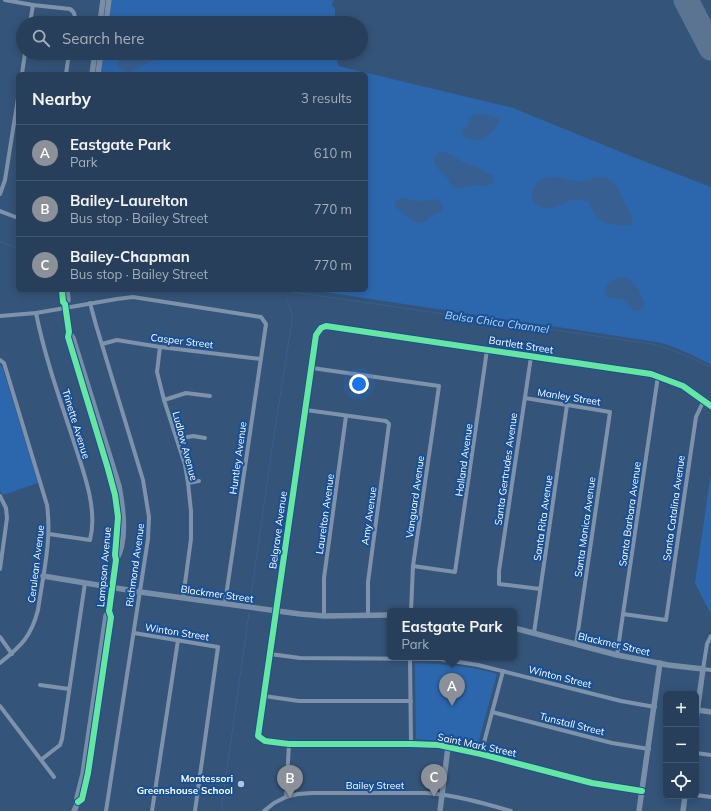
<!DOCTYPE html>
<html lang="en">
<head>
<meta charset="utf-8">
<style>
	body { margin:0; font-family:Mulish,sans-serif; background:#304661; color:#f1f3f6 }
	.controls { position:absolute; right:12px; bottom:12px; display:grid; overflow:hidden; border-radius:6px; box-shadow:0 2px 10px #0003 }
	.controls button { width:36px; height:36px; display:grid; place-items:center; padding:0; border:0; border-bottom:1px solid #445871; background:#283f5b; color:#f1f3f6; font:20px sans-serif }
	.you { position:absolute; left:359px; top:384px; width:14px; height:14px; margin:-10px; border:3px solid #fff; border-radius:50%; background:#1a73e8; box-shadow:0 0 0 6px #1a73e833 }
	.badge { display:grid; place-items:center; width:26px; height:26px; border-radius:50%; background:#8c9099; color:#fff; font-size:13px; font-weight:700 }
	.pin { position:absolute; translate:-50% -33px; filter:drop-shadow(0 1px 2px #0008) }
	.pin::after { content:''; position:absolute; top:21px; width:14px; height:12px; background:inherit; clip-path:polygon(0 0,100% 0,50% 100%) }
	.popup { position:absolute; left:387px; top:608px; width:130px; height:52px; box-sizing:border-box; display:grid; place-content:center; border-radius:6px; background:#283f5b; filter:drop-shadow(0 1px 3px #0005); font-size:13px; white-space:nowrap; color:#a5afbb }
	.popup b { font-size:15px; color:#f1f3f6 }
	.popup::after { content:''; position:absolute; left:50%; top:100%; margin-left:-8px; border:8px solid transparent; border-top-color:#283f5b }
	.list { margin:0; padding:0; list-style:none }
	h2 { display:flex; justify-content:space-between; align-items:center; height:52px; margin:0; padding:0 16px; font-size:17px }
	h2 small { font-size:13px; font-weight:400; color:#a5afbb }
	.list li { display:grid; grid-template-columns:26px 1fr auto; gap:12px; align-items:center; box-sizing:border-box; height:56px; padding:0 16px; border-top:1px solid #445871 }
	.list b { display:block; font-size:15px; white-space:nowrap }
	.list p { margin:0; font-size:13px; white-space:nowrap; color:#a5afbb }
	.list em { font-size:13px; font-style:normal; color:#a5afbb }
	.icon { flex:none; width:22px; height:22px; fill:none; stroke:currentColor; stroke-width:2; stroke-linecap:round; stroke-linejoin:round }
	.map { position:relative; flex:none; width:711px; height:811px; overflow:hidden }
	.search { position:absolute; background:#283f5b; box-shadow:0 2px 10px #0003; left:16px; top:16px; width:352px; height:44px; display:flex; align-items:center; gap:10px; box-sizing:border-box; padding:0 14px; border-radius:22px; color:#a5afbb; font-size:15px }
	.panel { position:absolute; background:#283f5b; box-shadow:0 2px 10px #0003; left:16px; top:72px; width:352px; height:220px; border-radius:6px }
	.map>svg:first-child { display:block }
</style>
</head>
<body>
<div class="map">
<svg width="711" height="811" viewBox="0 0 711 811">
	<rect width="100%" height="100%" fill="#355479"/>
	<!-- green -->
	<g fill="#2c67ad">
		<path d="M112,0H333L332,6L335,8V23H109Z"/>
		<path d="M104,53H337L338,66L513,108L633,157L711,187V365C694,355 676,347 657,342L311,290H366V74H101Z"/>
		<path d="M0,365L2,366L38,483L3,495L0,491Z"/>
		<path d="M711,473V614L695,583Z"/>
		<path d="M415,663C444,664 470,666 497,674L477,747L452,742L416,739Z"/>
	</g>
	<!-- water -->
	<g fill="#375f91">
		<path d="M118,53H186L149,62L133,71L128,72L119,68L117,59Z"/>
		<path d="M476,114C483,114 493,114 499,119C500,128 489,134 483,140C476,140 465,140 462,134L463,130L468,125L469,117Z"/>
		<path d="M445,152L454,156L462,162L475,166L493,176L494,177L493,183L488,186L475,185L462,188H453C450,184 449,180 446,177C440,170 428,162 438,153Z"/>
		<path d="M561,177C567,179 573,181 579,181C586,181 592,178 598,177C614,175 620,192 625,204C628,210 634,217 632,224C627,228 603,224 598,219C594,215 592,208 589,202L576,199C567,201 556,208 546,208C528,208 528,186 542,179C547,176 555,177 561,177Z"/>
		<path d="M400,198C407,198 412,201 419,201C426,201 433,198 439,200L444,207L442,211L434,214L423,223H415L395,207V201Z"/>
		<path d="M622,277C634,278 642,294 645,305L640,311C632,312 630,306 625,301C619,297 612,299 606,296C602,285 613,279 622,277Z"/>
	</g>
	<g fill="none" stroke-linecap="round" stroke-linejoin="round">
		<!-- stream -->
		<g stroke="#375f91" stroke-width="1">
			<path d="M0,242L18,248"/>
			<path d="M279,290L652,344C673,350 692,357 711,368"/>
			<path d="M250,602L274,435L292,321V313L287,300"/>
			<path d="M221,811L249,613"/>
		</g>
		<!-- runway -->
		<path stroke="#5a7492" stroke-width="25" d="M686,0L711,48"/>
		<!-- street -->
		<g stroke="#7e93ab" stroke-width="4">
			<path d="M5,0L33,5L70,9C76,13 75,17 74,23"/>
			<path d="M30,23L33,5"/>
			<path d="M22,74L25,53"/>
			<path d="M66,74L69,53"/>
			<path d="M0,194L5,180L18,98"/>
			<path d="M0,211L18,218"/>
			<path d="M90,303L96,325L143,480L149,517L148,539L106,811"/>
			<path d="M36,313C44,353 57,391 70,430C80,463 99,506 90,540L49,534"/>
			<path d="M0,316L36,313L117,299L133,297L261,317L266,324L225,603"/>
			<path d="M102,344L117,340L160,347L261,359"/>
			<path d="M160,347L157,372L164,400L185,465L188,483L191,511V539L183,598"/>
			<path d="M531,357L499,571V584L540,589"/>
			<path d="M0,360L4,363L47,505C52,540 43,575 38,610C31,637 21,646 0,663"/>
			<path d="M312,368L439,386L413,566L411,611"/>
			<path d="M525,398L610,412L576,645"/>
			<path d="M164,400L186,393L210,396"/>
			<path d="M306,410L386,421L389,424L368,582V615"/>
			<path d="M177,439L193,436L205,438"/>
			<path d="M188,483L199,481"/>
			<path d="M0,496L6,508L7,518L0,569"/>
			<path d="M413,566L455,572L487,350"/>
			<path d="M623,614L666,620L696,417L704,400"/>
			<path d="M324,616V578L346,416"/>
			<path d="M134,633L218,647L195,811"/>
			<path d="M534,633L567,405"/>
			<path d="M711,636L707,644L703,669L711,670"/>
			<path d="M0,637L12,654"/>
			<path d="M270,654L300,658L440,659L478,665L621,701L655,707"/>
			<path d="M617,655L658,376"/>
			<path d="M410,659L411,744"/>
			<path d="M40,685L69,689"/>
			<path d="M264,696L299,701H411"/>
			<path d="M0,706L54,777"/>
			<path d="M492,712L612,743L649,749"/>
			<path d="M696,753L711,755"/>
			<path d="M481,754L503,671"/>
			<path d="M42,759L60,745L62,739L85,583"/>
			<path d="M642,791L592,783L481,754L439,745L411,744H289L265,741L258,736L316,335L321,328L326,326L651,374L683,386L711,406"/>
			<path d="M696,795L711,797"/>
			<path d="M286,797L289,744"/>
			<path d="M152,811L178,640"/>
			<path d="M264,811L274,803L286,797L298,794L312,793H426C455,795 483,803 511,811"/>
		</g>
		<!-- secondary -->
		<g stroke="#798fa8" stroke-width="5.5">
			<path d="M100,23L103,0"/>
			<path d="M106,23L109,0"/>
			<path d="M92,74L95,53"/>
			<path d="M98,74L101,53"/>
			<path d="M62,290L63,302L65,304L69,332L68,337L108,469L115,495L118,517L115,555L116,560L109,611L111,617L88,773L82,799L78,802"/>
			<path d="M65,304L68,300L67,290"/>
			<path d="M69,332L73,338L119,486C123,507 128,542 116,560"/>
			<path d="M43,576L140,592L300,614L324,616L390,615"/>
			<path d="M514,628L617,655L668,665L703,669L696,720"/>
			<path d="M698,710L711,712"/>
			<path d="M74,811L78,802L77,798L83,774L106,616L109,611"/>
			<path d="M440,811L448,747"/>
			<path d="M639,811L660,663"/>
			<path d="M683,811L685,796"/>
		</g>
		<!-- cycleway casing -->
		<g stroke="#185096" stroke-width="8">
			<g id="cycleway">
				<path d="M62,290L63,302L65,304L69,332L68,337L108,469L115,495L118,517L115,555L116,560L109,611L111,617L88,773L82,799L78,802"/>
				<path d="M642,791L592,783L481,754L439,745L411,744H289L265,741L258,736L316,335L321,328L326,326L651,374L683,386L711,406"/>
			</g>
		</g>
		<!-- cycleway -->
		<use href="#cycleway" stroke="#66e7a1" stroke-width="6"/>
	</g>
	<!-- markers -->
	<circle fill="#b8c3d0" stroke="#185096" stroke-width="1.5" cx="241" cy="784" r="4"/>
	<g text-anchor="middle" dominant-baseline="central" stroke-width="4" stroke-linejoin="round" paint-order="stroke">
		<!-- street labels -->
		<g font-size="10" fill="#fff" stroke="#185096">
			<text transform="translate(182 341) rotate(7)">Casper Street</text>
			<text transform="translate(521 345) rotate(9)">Bartlett Street</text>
			<text transform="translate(569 397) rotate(9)">Manley Street</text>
			<text transform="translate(76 424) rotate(73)">Trinette Avenue</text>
			<text transform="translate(185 446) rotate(75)">Ludlow Avenue</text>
			<text transform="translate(238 458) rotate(-82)">Huntley Avenue</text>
			<text transform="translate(464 460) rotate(-82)">Holland Avenue</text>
			<text transform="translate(506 469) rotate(-82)">Santa Gertrudes Avenue</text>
			<text transform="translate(415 497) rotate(-82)">Vanguard Avenue</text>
			<text transform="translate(674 508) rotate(-82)">Santa Catalina Avenue</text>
			<text transform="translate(325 514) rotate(-82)">Laurelton Avenue</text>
			<text transform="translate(630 514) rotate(-82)">Santa Barbara Avenue</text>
			<text transform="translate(369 516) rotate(-82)">Amy Avenue</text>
			<text transform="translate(543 518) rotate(-82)">Santa Rita Avenue</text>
			<text transform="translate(585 527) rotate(-82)">Santa Monica Avenue</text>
			<text transform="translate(278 530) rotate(-82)">Belgrave Avenue</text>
			<text transform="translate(36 564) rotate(-83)">Cerulean Avenue</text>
			<text transform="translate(135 565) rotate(-82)">Richmond Avenue</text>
			<text transform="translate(104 567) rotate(-85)">Lampson Avenue</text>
			<text transform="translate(217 594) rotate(8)">Blackmer Street</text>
			<text transform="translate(177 632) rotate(9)">Winton Street</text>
			<text transform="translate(614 644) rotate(13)">Blackmer Street</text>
			<text transform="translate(560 677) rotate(14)">Winton Street</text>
			<text transform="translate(572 724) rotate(14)">Tunstall Street</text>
			<text transform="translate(477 745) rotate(12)">Saint Mark Street</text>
			<text x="375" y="785">Bailey Street</text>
		</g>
		<!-- poi labels -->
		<g font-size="10" font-weight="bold" fill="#fff" stroke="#185096" text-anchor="end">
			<text x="233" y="778">Montessori<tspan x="233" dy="12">Greenshouse School</tspan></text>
		</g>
		<!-- water labels -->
		<g font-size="11" font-style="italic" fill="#b6d5f8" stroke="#185096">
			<text transform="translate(497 322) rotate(8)">Bolsa Chica Channel</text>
		</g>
	</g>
</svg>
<div class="controls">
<button>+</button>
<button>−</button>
<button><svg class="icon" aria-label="locate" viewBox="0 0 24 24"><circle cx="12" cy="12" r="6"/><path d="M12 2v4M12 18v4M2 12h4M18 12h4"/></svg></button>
</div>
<div class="you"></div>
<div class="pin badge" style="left:452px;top:706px">A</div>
<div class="popup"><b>Eastgate Park</b>Park</div>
<div class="pin badge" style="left:290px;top:798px">B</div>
<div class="pin badge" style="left:434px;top:797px">C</div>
<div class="search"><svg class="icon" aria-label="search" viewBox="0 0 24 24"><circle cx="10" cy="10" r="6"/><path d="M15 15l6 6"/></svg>Search here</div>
<section class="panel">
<h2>Nearby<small>3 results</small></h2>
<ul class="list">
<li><span class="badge">A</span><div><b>Eastgate Park</b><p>Park</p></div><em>610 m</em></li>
<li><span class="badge">B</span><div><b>Bailey-Laurelton</b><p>Bus stop · Bailey Street</p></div><em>770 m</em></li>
<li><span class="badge">C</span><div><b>Bailey-Chapman</b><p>Bus stop · Bailey Street</p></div><em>770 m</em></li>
</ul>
</section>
</div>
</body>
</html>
